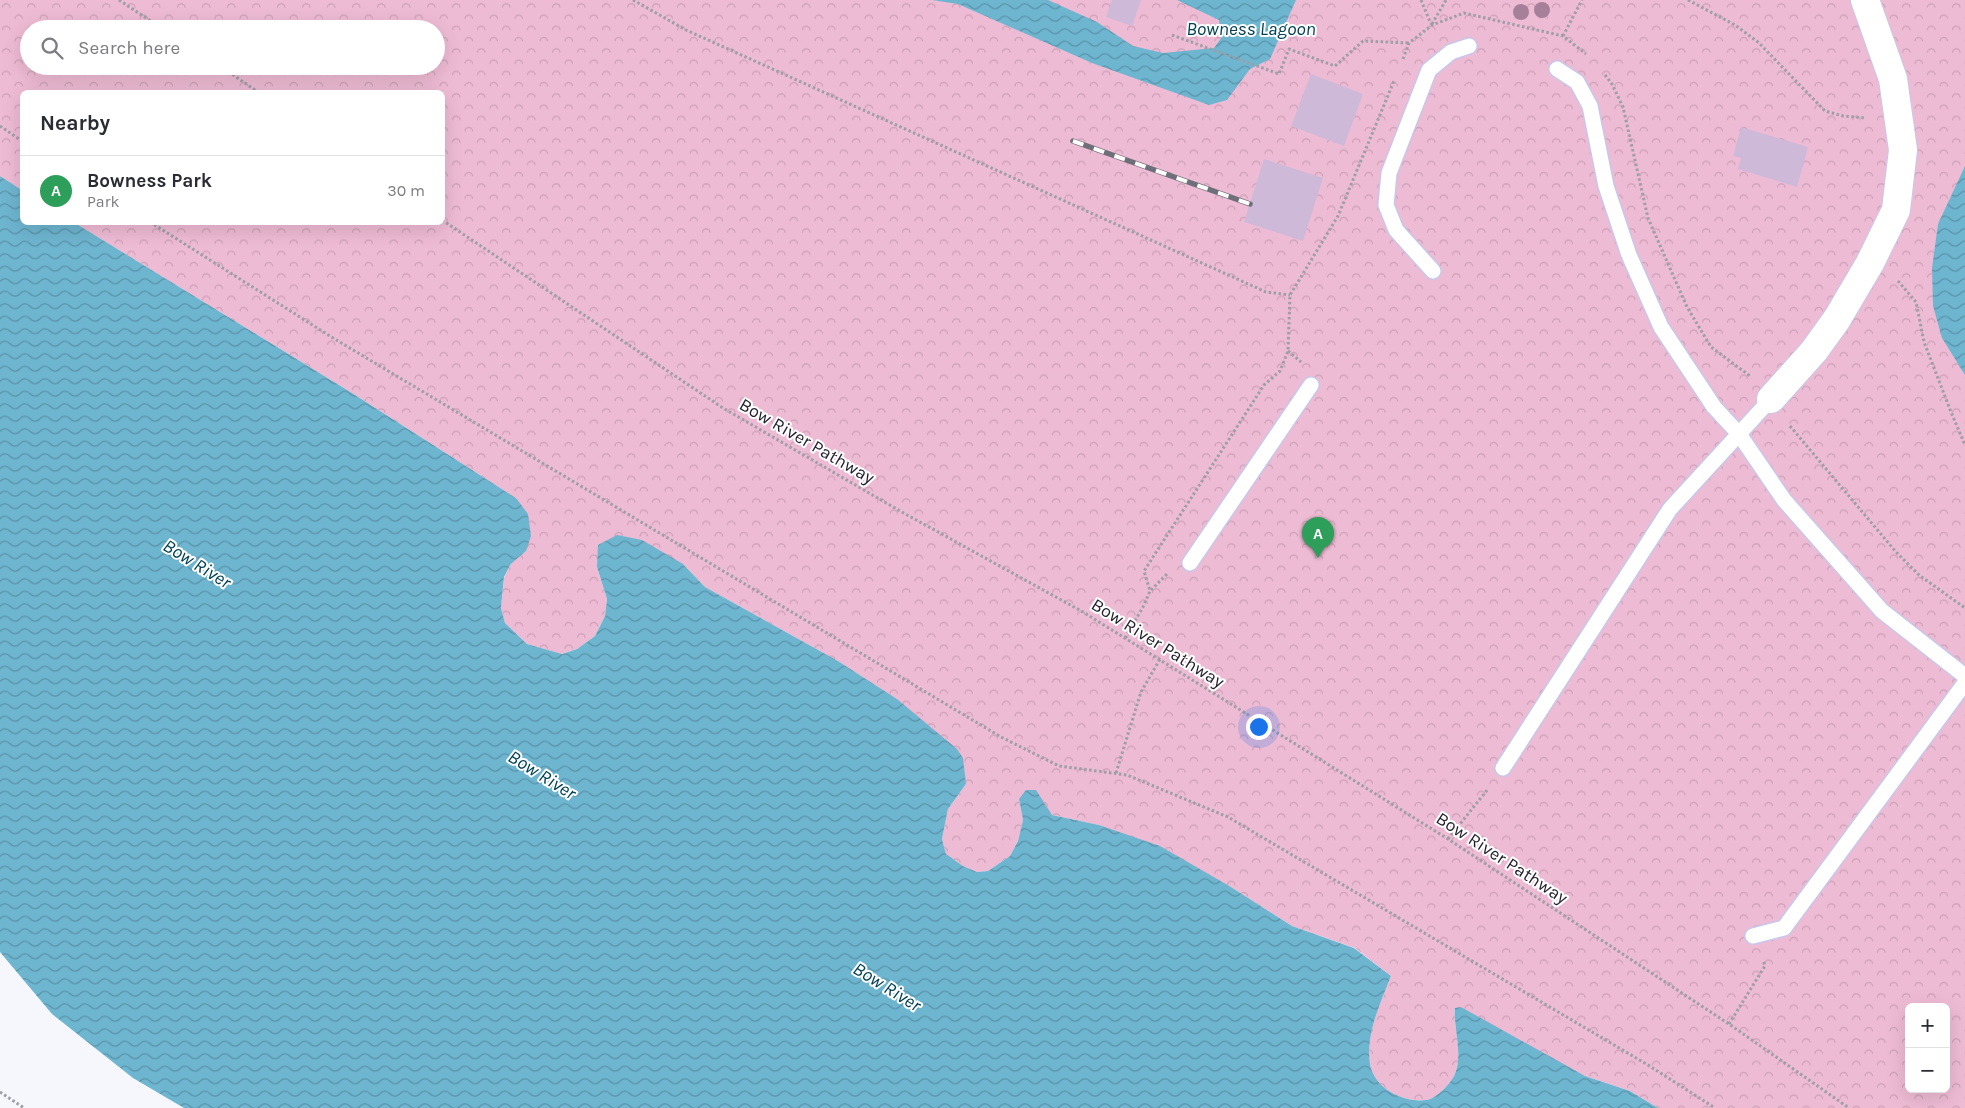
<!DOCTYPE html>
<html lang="en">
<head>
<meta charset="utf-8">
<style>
	body { margin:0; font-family:Karla,sans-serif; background:#f7f7f7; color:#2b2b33 }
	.controls { position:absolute; right:15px; bottom:15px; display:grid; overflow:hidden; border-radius:8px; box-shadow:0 5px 20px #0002 }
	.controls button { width:45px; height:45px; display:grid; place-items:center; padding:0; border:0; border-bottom:1px solid #e1e1e2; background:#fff; color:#2b2b33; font:25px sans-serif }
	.you { position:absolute; left:1258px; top:726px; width:18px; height:18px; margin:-12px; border:4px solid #fff; border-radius:50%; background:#1a73e8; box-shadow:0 0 0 8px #1a73e833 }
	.badge { display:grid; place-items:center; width:32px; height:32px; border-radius:50%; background:#b45309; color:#fff; font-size:16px; font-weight:700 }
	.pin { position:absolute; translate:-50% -41px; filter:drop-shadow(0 1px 2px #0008) }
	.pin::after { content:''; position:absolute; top:26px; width:18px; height:15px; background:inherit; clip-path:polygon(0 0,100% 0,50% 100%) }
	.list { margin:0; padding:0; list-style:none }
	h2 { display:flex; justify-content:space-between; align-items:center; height:65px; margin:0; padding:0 20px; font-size:21px }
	h2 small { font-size:16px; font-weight:400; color:#7c7c81 }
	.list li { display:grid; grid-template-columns:32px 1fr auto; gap:15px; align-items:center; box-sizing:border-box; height:70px; padding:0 20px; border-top:1px solid #e1e1e2 }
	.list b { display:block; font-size:19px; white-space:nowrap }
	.list p { margin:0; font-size:16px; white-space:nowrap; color:#7c7c81 }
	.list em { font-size:16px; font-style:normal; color:#7c7c81 }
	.icon { flex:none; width:28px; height:28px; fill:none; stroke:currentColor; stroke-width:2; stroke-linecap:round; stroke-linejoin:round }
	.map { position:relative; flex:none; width:1965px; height:1108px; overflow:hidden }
	.search { position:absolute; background:#fff; box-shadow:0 5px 20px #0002; left:20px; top:20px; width:425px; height:55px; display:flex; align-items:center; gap:12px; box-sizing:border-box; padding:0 18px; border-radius:28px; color:#7c7c81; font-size:19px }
	.panel { position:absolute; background:#fff; box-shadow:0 5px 20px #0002; left:20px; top:90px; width:425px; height:135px; border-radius:8px }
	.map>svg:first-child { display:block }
</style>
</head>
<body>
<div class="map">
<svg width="1965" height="1108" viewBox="0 0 1965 1108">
	<defs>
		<pattern id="forest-crowns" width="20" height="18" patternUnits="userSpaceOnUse" patternTransform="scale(1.25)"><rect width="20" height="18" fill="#eebbd4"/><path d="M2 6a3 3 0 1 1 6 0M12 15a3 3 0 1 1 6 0" fill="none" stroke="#cca0b6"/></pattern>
		<pattern id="water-waves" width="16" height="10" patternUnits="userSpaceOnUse" patternTransform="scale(1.25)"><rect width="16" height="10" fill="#6eb5d0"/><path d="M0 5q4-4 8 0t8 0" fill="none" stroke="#5a93a9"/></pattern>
	</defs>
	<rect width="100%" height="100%" fill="#f6f6fd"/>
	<!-- forest -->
	<path fill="url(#forest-crowns)" fill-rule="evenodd" d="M0,0H1965V1108H1658L1630,1091L1585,1076L1455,1008C1453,1028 1464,1056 1454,1076C1449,1085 1436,1099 1426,1100C1403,1103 1374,1088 1370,1064C1366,1032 1380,1005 1391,976L1355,948L1292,926L1231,887L1099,825L1052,815L1019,799L1023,820L1018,841L1010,856L988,871L977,872L963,866L946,854L942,839L948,809L966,784L897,699L838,661L705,587L683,564L597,567L607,599L605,616L595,636L577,649L561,654L527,644L505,623L501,608L504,578L511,564L526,551L516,498L352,393L75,223L442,222V92H22V190L0,176ZM29,29H436V66H29ZM1909,1007H1946V1089H1909Z"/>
	<!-- water -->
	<g fill="url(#water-waves)">
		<path d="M932,0H1048L1097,22L1133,46L1163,53L1214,48L1222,37L1219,20L1177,0H1296L1270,59L1250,69L1227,100L1209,105L1092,63L958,4Z"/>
		<path d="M1965,166V375L1942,338L1933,306L1932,268L1938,224Z"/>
		<path d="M0,176L22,190V222L75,223L352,393L516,498L528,514L531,536L526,551L511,564L504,577L501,608L505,623L527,644L562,654L577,649L595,636L605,616L607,599L597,567L598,545L617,535L642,540L683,564L705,587L838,661L897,699L957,749L963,758L966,784L948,809L942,839L946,854L963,866L977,872L988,871L1010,856L1018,841L1023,820L1019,799L1026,790H1036L1052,815L1099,825L1160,846L1231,887L1292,926L1354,948L1391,976C1380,1005 1366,1032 1370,1064C1374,1088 1403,1103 1426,1100C1436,1099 1449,1085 1454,1076C1464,1056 1453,1028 1455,1008L1461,1007L1585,1076L1630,1091L1658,1108H184L133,1078L52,1014L0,952Z"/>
	</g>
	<!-- building -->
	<g fill="#cfb9d8">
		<path d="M1112,0H1141L1132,26L1106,17Z"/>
		<path d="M1311,74L1363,94L1344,146L1291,126Z"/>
		<path d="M1741,127L1808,147L1797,187L1738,169L1741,158L1733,156Z"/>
		<path d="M1264,159L1323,178L1303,241L1244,222Z"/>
	</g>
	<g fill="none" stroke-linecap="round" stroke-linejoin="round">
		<!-- service casing -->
		<g stroke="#c8c7ea" stroke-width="18">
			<g id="service">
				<path d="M1557,69L1577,82L1590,106L1606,186L1629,255L1661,327L1714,407L1739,434L1784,500L1882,611L1965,676"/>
				<path d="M1433,271L1396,230L1386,205L1389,173L1429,70L1451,52L1469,46"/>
				<path d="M1190,563L1311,385"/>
				<path d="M1503,768L1670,509L1771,399"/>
				<path d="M1753,936L1784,928L1965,683"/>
			</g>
		</g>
		<!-- minor casing -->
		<g stroke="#c8c7ea" stroke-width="30">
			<path id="minor" d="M1771,399L1814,351L1837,319L1870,263L1896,210L1903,150L1893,79L1865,0"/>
		</g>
		<!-- path -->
		<g stroke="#9e9ea7" stroke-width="3" stroke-dasharray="2.5 2.5" stroke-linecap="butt">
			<path d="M119,0L163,29"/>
			<path d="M633,0L686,30L1266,292L1290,295"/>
			<path d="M1421,0L1431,24"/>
			<path d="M1688,0L1735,25L1759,43L1825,111L1843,116L1866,118"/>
			<path d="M1432,24L1446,0"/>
			<path d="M1172,35L1279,74L1289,49L1335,66L1363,41L1409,43"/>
			<path d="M1563,36L1582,0"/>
			<path d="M1403,59L1409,43L1432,25L1464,13L1563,36L1586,54"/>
			<path d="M220,66L258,92"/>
			<path d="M1605,75L1612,84L1623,107L1648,218L1687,307L1711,347L1750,376"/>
			<path d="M0,126L22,141"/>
			<path d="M442,220L723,408L900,511L1083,612L1448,839L1729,1024L1849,1108"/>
			<path d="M150,222L333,338L1001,737L1059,766L1127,775L1228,817L1648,1065L1715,1108"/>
			<path d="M1898,281L1916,302L1924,342L1951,412L1965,445"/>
			<path d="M1288,351L1301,362"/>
			<path d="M1790,426L1896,552L1919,575L1965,608"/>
			<path d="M1151,590L1167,574"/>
			<path d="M1125,638L1143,607L1150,591L1144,571L1264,385L1280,371L1288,351L1290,295L1338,216L1394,81"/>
			<path d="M1116,773L1141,692L1160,659"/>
			<path d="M1448,839L1488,789"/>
			<path d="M1729,1024L1765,966L1763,960"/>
			<path d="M0,1092L24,1108"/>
		</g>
		<!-- service -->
		<use href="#service" stroke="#fff" stroke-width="15"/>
		<!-- minor -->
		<use href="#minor" stroke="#fff" stroke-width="28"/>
		<!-- rail casing -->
		<g stroke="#6f6f7a" stroke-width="5.5">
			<path id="rail" d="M1073,141L1250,204"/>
		</g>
		<!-- rail -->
		<use href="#rail" stroke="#fff" stroke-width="4" stroke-dasharray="11" stroke-linecap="butt"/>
	</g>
	<!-- trees -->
	<g fill="#a68099">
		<circle cx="1542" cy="10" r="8"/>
		<circle cx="1521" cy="12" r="8"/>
	</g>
	<g text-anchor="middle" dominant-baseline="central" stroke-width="4" stroke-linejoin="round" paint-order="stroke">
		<!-- street labels -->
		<g font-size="18" fill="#201f2c" stroke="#fff">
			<text transform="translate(807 441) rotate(30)">Bow River Pathway</text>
			<text transform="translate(1158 643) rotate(32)">Bow River Pathway</text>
			<text transform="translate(1502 858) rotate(33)">Bow River Pathway</text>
		</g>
		<!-- water labels -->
		<g font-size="19" font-style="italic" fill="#004255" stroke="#fff">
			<text x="1251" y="29">Bowness Lagoon</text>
			<text transform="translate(197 564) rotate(32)">Bow River</text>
			<text transform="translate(542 775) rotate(32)">Bow River</text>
			<text transform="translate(887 987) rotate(32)">Bow River</text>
		</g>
	</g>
</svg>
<div class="controls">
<button>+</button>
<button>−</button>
</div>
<div class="you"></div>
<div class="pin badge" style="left:1318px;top:558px;background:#2e9e5b">A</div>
<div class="search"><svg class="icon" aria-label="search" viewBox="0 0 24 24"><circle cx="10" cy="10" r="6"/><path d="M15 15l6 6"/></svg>Search here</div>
<section class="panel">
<h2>Nearby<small></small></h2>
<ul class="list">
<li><span class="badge" style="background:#2e9e5b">A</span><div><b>Bowness Park</b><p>Park</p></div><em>30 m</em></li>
</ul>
</section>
</div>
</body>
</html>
